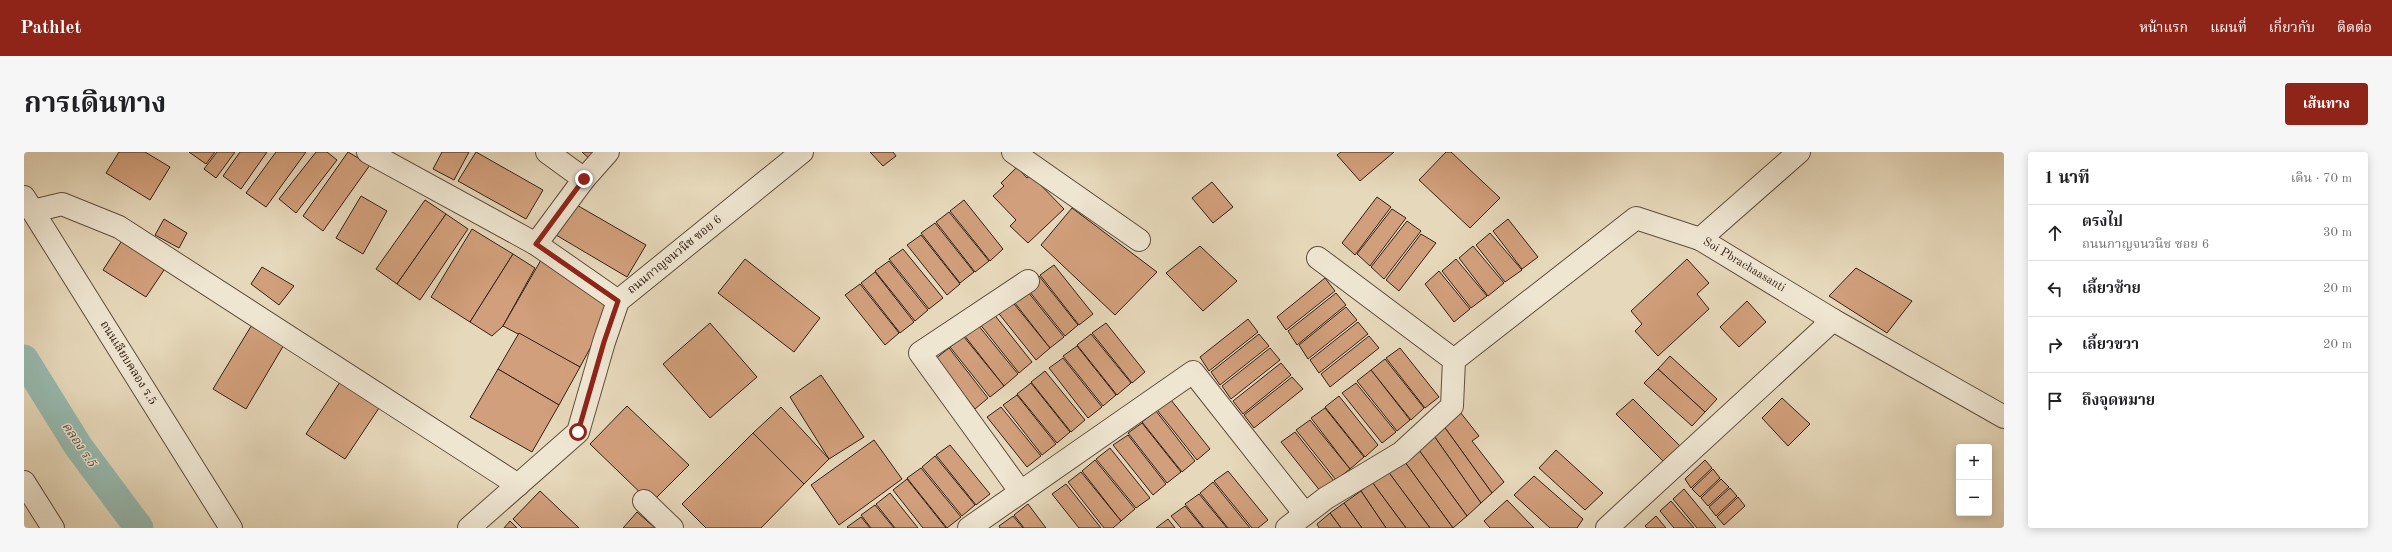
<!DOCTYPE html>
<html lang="th">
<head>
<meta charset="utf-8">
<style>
	body { margin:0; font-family:"Old Standard TT","Noto Serif Thai",serif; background:#f6f6f6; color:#202124 }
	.controls { position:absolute; right:12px; bottom:12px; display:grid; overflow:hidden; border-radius:4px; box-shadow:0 2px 10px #0003 }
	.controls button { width:36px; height:36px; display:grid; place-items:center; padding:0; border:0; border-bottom:1px solid #e0e0e0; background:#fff; color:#202124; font:20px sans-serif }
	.stop { position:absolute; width:12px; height:12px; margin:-9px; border:3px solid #8f2418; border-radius:50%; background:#fff }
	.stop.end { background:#8f2418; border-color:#fff; box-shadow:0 1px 4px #0008 }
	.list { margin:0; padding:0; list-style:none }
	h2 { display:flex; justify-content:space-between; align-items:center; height:52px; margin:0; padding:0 16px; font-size:17px }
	h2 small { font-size:13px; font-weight:400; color:#757577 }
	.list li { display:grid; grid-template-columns:26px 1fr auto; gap:12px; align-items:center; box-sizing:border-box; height:56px; padding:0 16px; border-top:1px solid #e0e0e0 }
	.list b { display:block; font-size:15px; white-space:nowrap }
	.list p { margin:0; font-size:13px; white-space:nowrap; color:#757577 }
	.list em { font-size:13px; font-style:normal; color:#757577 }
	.icon { flex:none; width:22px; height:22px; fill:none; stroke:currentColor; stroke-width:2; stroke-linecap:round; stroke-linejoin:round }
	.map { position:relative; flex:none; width:1980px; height:376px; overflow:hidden; border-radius:4px }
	header { display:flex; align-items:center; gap:24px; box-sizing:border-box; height:56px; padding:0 20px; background:#8f2418; color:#fff }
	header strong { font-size:19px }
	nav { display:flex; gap:22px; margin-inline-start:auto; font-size:14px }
	.intro { display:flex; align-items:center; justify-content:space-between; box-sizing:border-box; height:96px; padding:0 24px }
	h1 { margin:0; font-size:28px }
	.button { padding:10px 18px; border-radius:4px; background:#8f2418; color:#fff; font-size:14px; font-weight:700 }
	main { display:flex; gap:24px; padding:0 24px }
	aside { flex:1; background:#fff; border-radius:4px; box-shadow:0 2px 10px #0003 }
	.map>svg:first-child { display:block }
</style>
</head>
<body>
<header>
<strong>Pathlet</strong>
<nav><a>หน้าแรก</a><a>แผนที่</a><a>เกี่ยวกับ</a><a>ติดต่อ</a></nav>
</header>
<div class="intro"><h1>การเดินทาง</h1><a class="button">เส้นทาง</a></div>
<main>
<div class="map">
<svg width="1980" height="376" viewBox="0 0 1980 376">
	<rect width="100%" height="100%" fill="#e6d8ba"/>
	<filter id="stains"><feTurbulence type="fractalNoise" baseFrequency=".005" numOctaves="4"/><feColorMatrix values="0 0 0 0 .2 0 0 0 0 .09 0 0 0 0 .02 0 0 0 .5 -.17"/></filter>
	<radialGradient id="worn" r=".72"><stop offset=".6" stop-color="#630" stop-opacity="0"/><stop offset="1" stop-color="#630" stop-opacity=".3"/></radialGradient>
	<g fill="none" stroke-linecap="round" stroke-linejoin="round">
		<!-- canal -->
		<path stroke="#96bab0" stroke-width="29" d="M0,207L54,294L115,376"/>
	</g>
	<!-- building -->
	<g fill="#d19f7b" stroke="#332016">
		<path d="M95,0H121L146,15L126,48L82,21Z"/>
		<path d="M165,0H191L182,12Z"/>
		<path d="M193,0H211L192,26L180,17Z"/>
		<path d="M216,0H243L217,37L199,24Z"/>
		<path d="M252,0H282L242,55L222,41Z"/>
		<path d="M292,0H303L313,8L272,61L255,47Z"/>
		<path d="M324,0L346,13L299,79L279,64Z"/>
		<path d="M418,0H445L430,28L409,17Z"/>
		<path d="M452,0L519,38L502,67L434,29Z"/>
		<path d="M558,0H578L569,10Z"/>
		<path d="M846,0H869L872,4L859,14Z"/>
		<path d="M1317,0H1370L1336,29L1313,3Z"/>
		<path d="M1422,0H1427L1476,46L1446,76L1395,28Z"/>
		<path d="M993,15L1003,26L1007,23L1040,57L1004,91L986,74L992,68L969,44L980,34L977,31Z"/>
		<path d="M1188,30L1209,55L1189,71L1168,46Z"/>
		<path d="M337,44L363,59L339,102L312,86Z"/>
		<path d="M1353,45L1367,55L1331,103L1318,91Z"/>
		<path d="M401,48L422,62L373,132L352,117Z"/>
		<path d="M940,48L979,97L966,109L926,59Z"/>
		<path d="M551,52L622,93L603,125L532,83Z"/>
		<path d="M1048,56L1133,120L1091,163L1017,93Z"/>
		<path d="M1368,57L1382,66L1346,114L1333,102Z"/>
		<path d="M925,60L965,109L951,120L912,70Z"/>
		<path d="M422,62L444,77L396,148L373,132Z"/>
		<path d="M140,67L163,81L155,96L131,83Z"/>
		<path d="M1484,67L1514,105L1498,117L1469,79Z"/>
		<path d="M1383,69L1397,79L1360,127L1347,115Z"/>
		<path d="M911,71L950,120L936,131L897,81Z"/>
		<path d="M448,77L489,102L446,170L407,145Z"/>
		<path d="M1466,81L1498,118L1481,130L1452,93Z"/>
		<path d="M1397,82L1412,91L1375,139L1362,128Z"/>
		<path d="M897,83L936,132L923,143L883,93Z"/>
		<path d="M99,87L142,115L122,145L79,118Z"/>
		<path d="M1176,94L1213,129L1179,159L1142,121Z"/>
		<path d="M1449,94L1480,131L1464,144L1435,106Z"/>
		<path d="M879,97L919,146L905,157L865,107Z"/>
		<path d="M489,102L511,116L479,174L468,184L446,170Z"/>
		<path d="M721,107L796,166L770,200L694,141Z"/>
		<path d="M1432,107L1463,144L1447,156L1418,119Z"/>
		<path d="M1663,107L1685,131L1673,142L1685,157L1634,204L1611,179L1618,172L1607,159Z"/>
		<path d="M517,108L591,150L556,215L479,174Z"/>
		<path d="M865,109L904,158L891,169L851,119Z"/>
		<path d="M1030,113L1069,162L1055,173L1016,123Z"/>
		<path d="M238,115L270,134L255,153L227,132Z"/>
		<path d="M1832,116L1888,149L1863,181L1805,144Z"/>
		<path d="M1415,119L1446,157L1430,170L1401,132Z"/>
		<path d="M851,120L890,170L876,181L837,131Z"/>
		<path d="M1015,124L1054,173L1041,184L1001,134Z"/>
		<path d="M1301,126L1311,139L1262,178L1253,165Z"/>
		<path d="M836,132L875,181L861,193L821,143Z"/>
		<path d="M1000,135L1040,185L1026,196L987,146Z"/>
		<path d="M1312,141L1322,153L1273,193L1264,179Z"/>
		<path d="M986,147L1026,196L1012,208L972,158Z"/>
		<path d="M1723,149L1742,170L1715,195L1696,175Z"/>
		<path d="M1322,155L1333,168L1284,207L1275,193Z"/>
		<path d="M969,161L1008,210L995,221L955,171Z"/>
		<path d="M1224,167L1234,180L1185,219L1176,205Z"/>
		<path d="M1334,170L1344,182L1295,221L1286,208Z"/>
		<path d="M229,171L261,191L222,257L189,237Z"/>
		<path d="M686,171L733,225L686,266L639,212Z"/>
		<path d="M1082,171L1121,220L1108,231L1068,181Z"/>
		<path d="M954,173L994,222L980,234L940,183Z"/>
		<path d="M495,181L556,215L535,253L474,217Z"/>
		<path d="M1067,182L1107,231L1093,243L1053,193Z"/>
		<path d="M1235,182L1245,194L1196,233L1187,220Z"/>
		<path d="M1345,184L1355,196L1306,235L1297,222Z"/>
		<path d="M940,185L980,234L966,245L926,195Z"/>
		<path d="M1053,194L1092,243L1079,254L1039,204Z"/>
		<path d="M925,196L964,246L951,257L911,207Z"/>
		<path d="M1246,196L1256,208L1207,247L1198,234Z"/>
		<path d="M1376,196L1415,245L1401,256L1362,206Z"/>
		<path d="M1646,204L1693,247L1681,260L1634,217Z"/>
		<path d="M1039,206L1078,255L1064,266L1025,216Z"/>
		<path d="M1361,207L1400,256L1387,268L1347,218Z"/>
		<path d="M1257,211L1267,223L1219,262L1209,249Z"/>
		<path d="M474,217L535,253L508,300L446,265Z"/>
		<path d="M1634,217L1681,260L1668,274L1620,231Z"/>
		<path d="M1347,218L1386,268L1373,279L1333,229Z"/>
		<path d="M1021,219L1061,268L1047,280L1007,230Z"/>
		<path d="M797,223L840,285L805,307L766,245Z"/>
		<path d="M1268,225L1279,237L1230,276L1220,263Z"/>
		<path d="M318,227L357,253L321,307L282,282Z"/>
		<path d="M1007,231L1046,280L1033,291L993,242Z"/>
		<path d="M1332,231L1372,280L1358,291L1318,241Z"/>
		<path d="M993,243L1032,292L1018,303L979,253Z"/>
		<path d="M1315,244L1354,293L1341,305L1301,255Z"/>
		<path d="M1758,246L1786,272L1764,294L1738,266Z"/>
		<path d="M1609,247L1656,294L1640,310L1592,262Z"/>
		<path d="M1147,248L1186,297L1173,308L1133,258Z"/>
		<path d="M603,254L665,313L627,351L566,292Z"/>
		<path d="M757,255L805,307L780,332L729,281Z"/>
		<path d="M977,255L1017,304L1003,315L963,265Z"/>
		<path d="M1301,256L1340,305L1326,317L1287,266Z"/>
		<path d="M1132,259L1171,309L1158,320L1118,270Z"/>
		<path d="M1436,260L1455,284L1448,289L1480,330L1468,341L1419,273Z"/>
		<path d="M1286,268L1326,317L1312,328L1272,278Z"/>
		<path d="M1118,271L1157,320L1143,331L1104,281Z"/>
		<path d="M1419,273L1468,341L1457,351L1408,281Z"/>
		<path d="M1271,280L1310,329L1297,340L1257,290Z"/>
		<path d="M729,281L780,332L737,376H682L658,352Z"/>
		<path d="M1408,281L1457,351L1443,364L1392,294Z"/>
		<path d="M1104,283L1142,332L1129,343L1089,293Z"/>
		<path d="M850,288L878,327L815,373L787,333Z"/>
		<path d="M926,293L966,342L952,353L912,303Z"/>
		<path d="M1392,294L1443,364L1429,376L1378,306Z"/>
		<path d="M1086,296L1126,346L1112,356L1072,307Z"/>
		<path d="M1532,298L1579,341L1561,358L1515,316Z"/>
		<path d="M911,304L951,353L938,364L898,315Z"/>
		<path d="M1378,306L1429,376H1406L1363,318Z"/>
		<path d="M1071,308L1111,357L1097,369L1058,319Z"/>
		<path d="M1681,308L1688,316L1667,336L1661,327Z"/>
		<path d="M897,316L937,365L923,376L883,326Z"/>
		<path d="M1689,317L1696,326L1676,345L1668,337Z"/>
		<path d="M1363,318L1406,376H1382L1348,330Z"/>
		<path d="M1204,319L1244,368L1234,376H1228L1190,329Z"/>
		<path d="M1057,320L1097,369L1089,376H1080L1044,330Z"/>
		<path d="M1510,324L1559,367L1553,376H1526L1490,343Z"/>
		<path d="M883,327L922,376H899L869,338Z"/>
		<path d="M1697,327L1705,335L1684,354L1677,346Z"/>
		<path d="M1189,330L1226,376H1204L1176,341Z"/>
		<path d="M1348,330L1382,376H1362L1337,339Z"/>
		<path d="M1042,332L1077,376H1055L1028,342Z"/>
		<path d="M1706,336L1713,344L1692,364L1685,355Z"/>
		<path d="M1660,337L1692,376H1673L1649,347Z"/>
		<path d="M516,339L555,376H498L489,367Z"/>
		<path d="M1337,339L1362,376H1338L1320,351Z"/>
		<path d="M866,341L894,376H871L852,352Z"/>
		<path d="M1175,342L1203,376H1180L1161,352Z"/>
		<path d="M1714,345L1721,354L1700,373L1693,365Z"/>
		<path d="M1483,348L1510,376H1466L1460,369Z"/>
		<path d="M1647,349L1670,376H1650L1636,359Z"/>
		<path d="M1320,351L1338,376H1317L1306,361Z"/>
		<path d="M1004,352L1022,376H1000L990,363Z"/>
		<path d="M851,353L870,376H847L837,363Z"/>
		<path d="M1161,354L1179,376H1157L1147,364Z"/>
		<path d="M613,360L631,376H599Z"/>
		<path d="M1306,361L1317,376H1295L1293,372Z"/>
		<path d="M989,364L999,376H976L975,374Z"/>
		<path d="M1632,364L1642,376H1623L1621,374Z"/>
		<path d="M837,365L846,376H824L823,375Z"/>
		<path d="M1144,367L1151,376H1132Z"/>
		<path d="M486,369L493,376H480Z"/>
	</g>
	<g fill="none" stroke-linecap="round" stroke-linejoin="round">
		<!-- minor casing -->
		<g stroke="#604e3f" stroke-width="24">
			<g id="minor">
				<path d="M344,0L512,92L594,149"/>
				<path d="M523,0L560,27"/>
				<path d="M989,0L1115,88"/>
				<path d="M9,59L38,52L95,75L494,333"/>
				<path d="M1676,87L1775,0"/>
				<path d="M512,92L560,27L584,0"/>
				<path d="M1430,208L1612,66L1676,87L1809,168L1980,265"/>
				<path d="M996,339L896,201L1004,129"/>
				<path d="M620,349L648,376"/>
				<path d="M445,376L554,280L580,190L594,149L778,0"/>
				<path d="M945,376L1169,220L1281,362"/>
				<path d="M1263,376L1302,346L1377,301L1428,254L1430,208L1294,106"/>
				<path d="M1583,376L1809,168"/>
			</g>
		</g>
		<!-- tertiary casing -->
		<g stroke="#604e3f" stroke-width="24">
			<g id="tertiary">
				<path d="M0,45L207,376"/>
				<path d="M0,330L29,376"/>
			</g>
		</g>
		<!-- minor -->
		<use href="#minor" stroke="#efe6d2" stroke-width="22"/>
		<!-- tertiary -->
		<use href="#tertiary" stroke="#efe6d2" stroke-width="22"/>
	</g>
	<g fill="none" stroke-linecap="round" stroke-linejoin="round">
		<!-- route -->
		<path stroke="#8f2418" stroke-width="5" d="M554,280L580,190L594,149L512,92L560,27"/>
	</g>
	<g text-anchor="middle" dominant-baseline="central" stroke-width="3" stroke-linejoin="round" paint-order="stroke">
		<!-- street labels -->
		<g font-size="12" fill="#332016" stroke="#efe6d2">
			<text transform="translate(651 103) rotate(-39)">ถนนกาญจนวนิช ซอย 6</text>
			<text transform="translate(1720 113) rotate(31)">Soi Pbrachaasanti</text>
			<text transform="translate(104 211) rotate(58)">ถนนเลียบคลอง ร.5</text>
		</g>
		<!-- water labels -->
		<g font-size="13" font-style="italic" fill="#514e44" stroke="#efe6d2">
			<text transform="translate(55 293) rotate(56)">คลอง ร.5</text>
		</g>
	</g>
	<rect width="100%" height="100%" filter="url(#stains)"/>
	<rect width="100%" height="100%" fill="url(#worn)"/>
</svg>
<div class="controls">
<button>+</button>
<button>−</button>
</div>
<div class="stop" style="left:554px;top:280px"></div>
<div class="stop end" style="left:560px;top:27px"></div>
</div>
<aside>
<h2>1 นาที<small>เดิน · 70 m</small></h2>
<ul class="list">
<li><svg class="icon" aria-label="ahead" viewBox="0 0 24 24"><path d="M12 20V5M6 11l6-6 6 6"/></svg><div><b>ตรงไป</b><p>ถนนกาญจนวนิช ซอย 6</p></div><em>30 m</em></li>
<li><svg class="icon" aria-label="left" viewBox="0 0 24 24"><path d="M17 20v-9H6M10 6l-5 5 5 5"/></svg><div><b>เลี้ยวซ้าย</b></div><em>20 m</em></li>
<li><svg class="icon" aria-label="right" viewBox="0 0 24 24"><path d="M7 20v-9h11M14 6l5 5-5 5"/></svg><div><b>เลี้ยวขวา</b></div><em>20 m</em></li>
<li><svg class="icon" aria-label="arrive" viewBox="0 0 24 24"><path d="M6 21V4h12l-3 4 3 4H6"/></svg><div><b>ถึงจุดหมาย</b></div></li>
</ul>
</aside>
</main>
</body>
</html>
